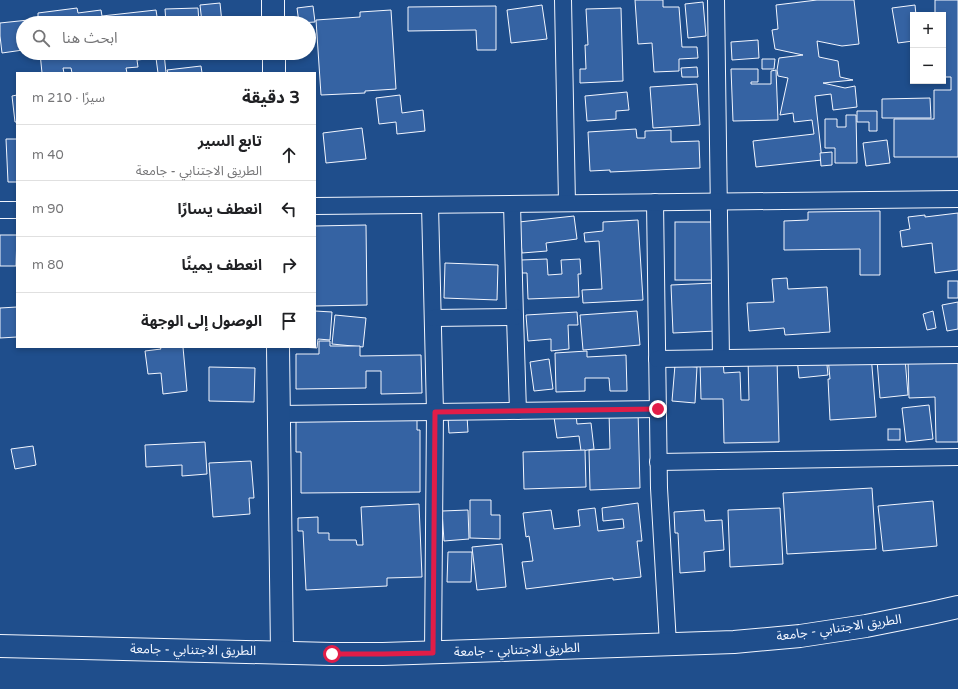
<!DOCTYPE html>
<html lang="ar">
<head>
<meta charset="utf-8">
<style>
	body { margin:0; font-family:"Varela Round","Noto Sans Arabic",sans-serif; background:#f2f2f2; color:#202124; direction:rtl }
	.controls { position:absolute; right:12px; top:12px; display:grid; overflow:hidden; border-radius:0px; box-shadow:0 2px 6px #0003 }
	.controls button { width:36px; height:36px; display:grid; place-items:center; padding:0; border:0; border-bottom:1px solid #e0e0e0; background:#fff; color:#202124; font:20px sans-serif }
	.stop { position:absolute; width:12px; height:12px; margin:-9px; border:3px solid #e11d48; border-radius:50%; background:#fff }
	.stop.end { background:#e11d48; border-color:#fff; box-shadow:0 1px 4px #0008 }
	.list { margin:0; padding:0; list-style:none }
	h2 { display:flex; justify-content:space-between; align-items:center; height:52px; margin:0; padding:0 16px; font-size:17px }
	h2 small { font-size:13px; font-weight:400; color:#757577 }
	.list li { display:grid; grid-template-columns:26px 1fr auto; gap:12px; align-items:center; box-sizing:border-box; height:56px; padding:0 16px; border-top:1px solid #e0e0e0 }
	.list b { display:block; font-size:15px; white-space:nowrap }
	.list p { margin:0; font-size:13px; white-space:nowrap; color:#757577 }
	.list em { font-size:13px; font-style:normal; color:#757577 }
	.icon { flex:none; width:22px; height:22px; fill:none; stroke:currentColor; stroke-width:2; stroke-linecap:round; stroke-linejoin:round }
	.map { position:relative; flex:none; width:958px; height:689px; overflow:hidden; direction:ltr }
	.search { position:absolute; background:#fff; box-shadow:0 2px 6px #0003; left:16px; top:16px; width:300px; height:44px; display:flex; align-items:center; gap:10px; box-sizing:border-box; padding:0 14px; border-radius:22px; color:#757577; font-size:15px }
	.panel { position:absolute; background:#fff; box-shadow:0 2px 6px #0003; left:16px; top:72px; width:300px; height:276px; border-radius:0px; direction:rtl }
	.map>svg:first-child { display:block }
</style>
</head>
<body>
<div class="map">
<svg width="958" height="689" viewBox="0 0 958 689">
	<rect width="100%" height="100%" fill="#1f4e8c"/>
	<!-- building -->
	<g fill="#3563a3" stroke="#f2f6ff">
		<path d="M635,0H663V7H679L682,47H697L698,58L679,59V71L654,72L652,43L638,44Z"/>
		<path d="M817,0H854L859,44L842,46L817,41L819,57L838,61L840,77L853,80L823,83L845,88L855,86L857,107L833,110L831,94L815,96L822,160L756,167L753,141L814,134L812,120L794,122L793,113L780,115L788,78L778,76L777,70L779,58L803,55L775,49L772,30L778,29L776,5Z"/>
		<path d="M935,0H958V157H894V119H934V90H951V77H943V15H935Z"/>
		<path d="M703,2L706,36L688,38L685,4Z"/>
		<path d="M220,3L222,23H202L200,5Z"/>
		<path d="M542,5L547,39L511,43L507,10Z"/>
		<path d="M915,5L916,15H913V41L898,43L892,8Z"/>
		<path d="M313,6L315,22L299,23L297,8Z"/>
		<path d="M496,6V50H477L476,30L408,31V7Z"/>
		<path d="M77,8L78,13L101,10L102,16L156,10L158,23H23V50L2,53L0,36V23L38,19V13Z"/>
		<path d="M198,8L199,23H166L165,9Z"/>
		<path d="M621,8L623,81L580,83V69H586L585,45H588L586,9Z"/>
		<path d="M391,10L396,89L365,91V93L321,95L316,20L360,17V12Z"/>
		<path d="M758,40L759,58L732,60L731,42Z"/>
		<path d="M40,53H164L166,73H158L156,58L137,60L138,67L126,68L127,73H72L71,68H63L64,73H42Z"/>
		<path d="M762,59H775L774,69H762Z"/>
		<path d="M201,66L202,73H168L167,70Z"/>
		<path d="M697,67L698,77H682L681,68Z"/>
		<path d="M731,69H758V82H751V84H771V71L776,70L778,120L733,121Z"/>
		<path d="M697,84L700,125L653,128L650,87Z"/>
		<path d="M627,92L629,110L616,111V119L587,121L585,96Z"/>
		<path d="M17,95V122H15L12,96Z"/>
		<path d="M400,95L402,113L423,110L425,131L397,134L396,122L379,124L376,98Z"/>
		<path d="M930,98L931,118H882V99Z"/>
		<path d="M857,111H877V131H869V122H857Z"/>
		<path d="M846,115H856L857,163H835V148H825V119H837V127H846Z"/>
		<path d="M362,128L366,159L326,163L323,133Z"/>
		<path d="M636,129L637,138H645V131L671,130V142L699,141L700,168L610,172V170L590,171L588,132Z"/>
		<path d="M6,139H17V182H8Z"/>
		<path d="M887,140L890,163L866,166L863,143Z"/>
		<path d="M832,152V165L821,166L820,153Z"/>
		<path d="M880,211V275H860V249L784,250V221L808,220V212Z"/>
		<path d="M958,213V270L935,273L932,243L902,247L900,231L910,229L908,217L925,215V217Z"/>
		<path d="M574,216L577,239L546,243L547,251L522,253L519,222Z"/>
		<path d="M638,220L643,300L583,303L582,290L602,289L599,241L585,242L584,233L603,231V222Z"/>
		<rect x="675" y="222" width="37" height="58"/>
		<path d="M366,225L367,305L315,306V226Z"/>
		<path d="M0,235H17L16,266H0Z"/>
		<path d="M547,259L548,275L562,274L561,260L580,259L581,274H578L579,297L528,299L527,273H522L521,260Z"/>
		<path d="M445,263L498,265L497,300L444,298Z"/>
		<path d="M787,278L788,289L827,287L830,332L785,335L784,328L749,331L747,303L774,302L772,279Z"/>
		<rect x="948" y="281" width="10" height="17"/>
		<path d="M714,283L716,331L673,333L671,285Z"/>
		<path d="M958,302V329L947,331L942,305Z"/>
		<path d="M17,307V337L0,338V308Z"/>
		<path d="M315,311L332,312L330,340L318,339L317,348L300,347H315Z"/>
		<path d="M637,311L640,345L583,350L580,315Z"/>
		<path d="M933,311L936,328L927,330L923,314Z"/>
		<path d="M577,312L578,325H568L569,349L551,351V339L528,341L526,315Z"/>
		<path d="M335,315L366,318L363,347L332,344Z"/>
		<path d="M319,341H330V346H360V356L421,355L422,393L381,394V371H366V388L296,389V354H319Z"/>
		<path d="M160,347H183L187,391L163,394L161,373L148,374L145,351L161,349Z"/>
		<path d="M958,349V442H936L935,397L909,398L908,359Z"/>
		<path d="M587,351V357L626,355L627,391H610L609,378H585V391L556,392L555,353Z"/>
		<path d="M871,354L876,417L830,420L828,379H830L828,357Z"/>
		<path d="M826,355L828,375L799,378L797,358Z"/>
		<path d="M748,358H777L779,442L724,443L723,399H701L700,362H723L724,373L740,372L741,400H749Z"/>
		<path d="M905,358L908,395L880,398L877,360Z"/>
		<path d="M549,359L553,389L534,391L530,362Z"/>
		<path d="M675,365L697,367L695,403L672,401Z"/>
		<path d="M209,367L255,368L254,402L209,401Z"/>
		<path d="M929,405L933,439L906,442L902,408Z"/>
		<path d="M638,411L640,488L590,490L589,450L610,449L609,412Z"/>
		<path d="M417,412V430H420V492L301,493V452H296V415Z"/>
		<path d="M576,414L577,424L591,423L594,449L581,451L579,436L557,438L554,417Z"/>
		<path d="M467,416L468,432L449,433L448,417Z"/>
		<rect x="888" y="429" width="12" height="11"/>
		<path d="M205,442L207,474L182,476V465L146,467L145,445Z"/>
		<path d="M33,446L36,465L15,469L11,449Z"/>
		<path d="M585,450L586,487L524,489L523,452Z"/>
		<path d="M251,461L254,498H249L250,514L213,517L209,463Z"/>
		<path d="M872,488L876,549L787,554L783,493Z"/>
		<path d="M470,500H491V515H500V539L470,538Z"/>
		<path d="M933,501L937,546L883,551L878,506Z"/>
		<path d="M638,503L642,541H637L641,577L613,580V578L526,589L522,562L533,561L529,536L526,537L523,513L551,510L554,529L580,526L578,510L595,508L598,531L624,528L623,519L603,521L602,508Z"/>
		<path d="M419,504L422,577L387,578V586L306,590L303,531H298V518L318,517V533H329V540H356L357,545H363L361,507Z"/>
		<path d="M780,508L783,564L730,567L728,510Z"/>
		<path d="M468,510L469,539L444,541L442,511Z"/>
		<path d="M704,510L705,521L722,520L724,550L704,552L705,571L680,573L678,533H675L674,512Z"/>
		<path d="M502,544L506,587L477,590L472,547Z"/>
		<path d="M448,552H472L471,582H447Z"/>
	</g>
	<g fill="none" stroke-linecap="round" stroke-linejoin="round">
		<!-- street casing -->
		<g stroke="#f2f6ff" stroke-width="18">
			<g id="street">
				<path d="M563,0L567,203"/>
				<path d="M716,0L721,358"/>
				<path d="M655,202L659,488L668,644"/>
				<path d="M512,204L515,317L518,411"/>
				<path d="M430,205L435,412L433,653"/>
				<path d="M315,206L958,199"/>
				<path d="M0,210H17"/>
				<path d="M433,318L515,317"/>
				<path d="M657,359L958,355"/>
				<path d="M279,414L658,409"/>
				<path d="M658,462L958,457"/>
			</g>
		</g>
		<!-- secondary casing -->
		<g stroke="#f2f6ff" stroke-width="24">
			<g id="secondary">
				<path d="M273,0V23"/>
				<path d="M274,53V73"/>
				<path d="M278,347L282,652"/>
			</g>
		</g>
		<!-- primary casing -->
		<g stroke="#f2f6ff" stroke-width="24">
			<path id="primary" d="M0,646L332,654H383L734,642L800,636L866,626L931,613L958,607"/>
		</g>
		<!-- street -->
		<use href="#street" stroke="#1f4e8c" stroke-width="16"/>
		<!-- secondary -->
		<use href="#secondary" stroke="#1f4e8c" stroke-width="22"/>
		<!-- primary -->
		<use href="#primary" stroke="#1f4e8c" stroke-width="22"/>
	</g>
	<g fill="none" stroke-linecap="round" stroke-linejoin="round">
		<!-- route -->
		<path stroke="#e11d48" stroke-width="5" d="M332,654H383L433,653L435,412L658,409"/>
	</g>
	<g text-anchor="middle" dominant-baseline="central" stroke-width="3" stroke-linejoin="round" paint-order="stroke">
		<!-- street labels -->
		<g font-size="13" fill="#f2f6ff" stroke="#1f4e8c">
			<text transform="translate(839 628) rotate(-8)">الطريق الاجتنابي - جامعة</text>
			<text transform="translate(193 650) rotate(1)">الطريق الاجتنابي - جامعة</text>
			<text transform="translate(517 650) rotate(-2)">الطريق الاجتنابي - جامعة</text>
		</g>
	</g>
</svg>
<div class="controls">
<button>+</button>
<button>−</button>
</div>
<div class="stop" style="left:332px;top:654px"></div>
<div class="stop end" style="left:658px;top:409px"></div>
<div class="search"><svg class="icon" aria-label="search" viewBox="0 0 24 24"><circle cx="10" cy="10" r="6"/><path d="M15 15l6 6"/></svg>ابحث هنا</div>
<section class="panel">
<h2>3 دقيقة<small>سيرًا · 210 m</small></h2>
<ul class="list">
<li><svg class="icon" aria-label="ahead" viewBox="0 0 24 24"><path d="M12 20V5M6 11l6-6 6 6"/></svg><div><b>تابع السير</b><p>الطريق الاجتنابي - جامعة</p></div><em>40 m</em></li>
<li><svg class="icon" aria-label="left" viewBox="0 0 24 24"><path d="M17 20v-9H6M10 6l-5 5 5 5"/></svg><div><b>انعطف يسارًا</b></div><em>90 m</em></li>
<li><svg class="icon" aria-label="right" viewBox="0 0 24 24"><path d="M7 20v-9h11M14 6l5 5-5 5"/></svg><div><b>انعطف يمينًا</b></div><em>80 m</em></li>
<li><svg class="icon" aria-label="arrive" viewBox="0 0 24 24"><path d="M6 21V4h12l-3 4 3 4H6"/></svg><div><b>الوصول إلى الوجهة</b></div></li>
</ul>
</section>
</div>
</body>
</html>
